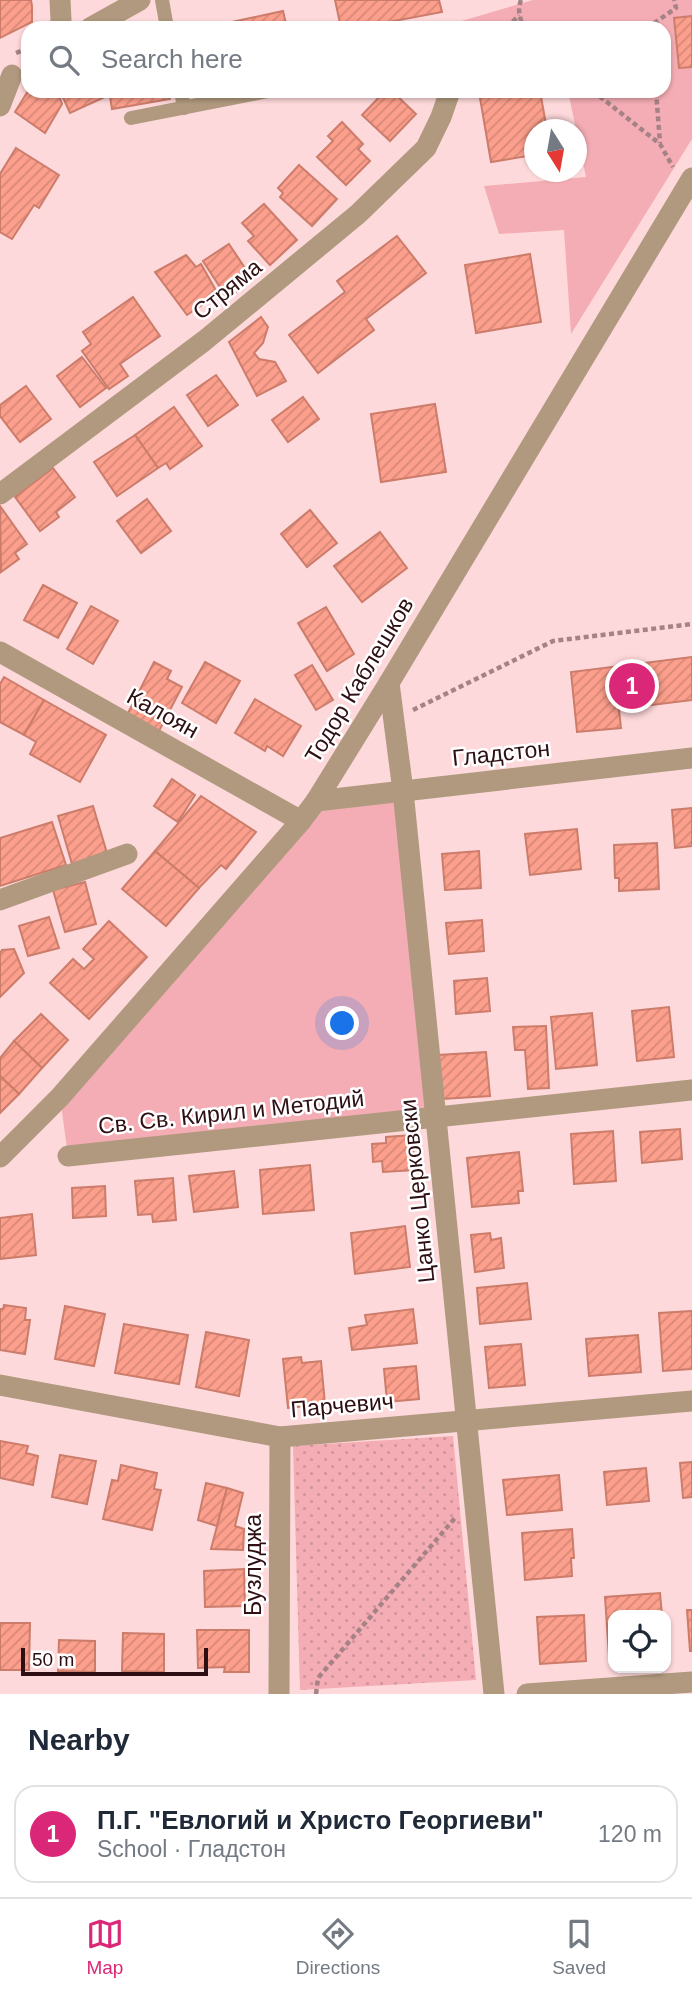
<!DOCTYPE html>
<html lang="en">
<head>
<meta charset="utf-8">
<style>
	body { margin:0; font-family:Arial,sans-serif; background:#f2f2f3; color:#1f2937 }
	.controls { position:absolute; right:21px; bottom:21px; display:grid; overflow:hidden; border-radius:14px; box-shadow:0 2px 5px #0004 }
	.controls button { width:63px; height:63px; display:grid; place-items:center; padding:0; border:0; border-bottom:2px solid #e0e1e3; background:#fff; color:#1f2937; font:35px sans-serif }
	.compass { position:absolute; left:524px; top:119px; width:63px; height:63px; border-radius:50%; background:#fff; box-shadow:0 2px 5px #0004; rotate:169deg }
	.scale { position:absolute; left:21px; bottom:18px; width:187px; box-sizing:border-box; padding-left:7px; border:4px solid #2e0f14; border-top:0; font-size:19px; line-height:24px; white-space:nowrap; color:#2e0f14; -webkit-text-stroke:5px #fff; paint-order:stroke }
	.you { position:absolute; left:343px; top:1024px; width:24px; height:24px; margin:-18px; border:5px solid #fff; border-radius:50%; background:#1a73e8; box-shadow:0 0 0 10px #1a73e833 }
	.badge { display:grid; place-items:center; width:46px; height:46px; border-radius:50%; background:#db2777; color:#fff; font-size:23px; font-weight:700 }
	.pin { position:absolute; translate:-50% -50%; border:4px solid #fff; box-shadow:0 2px 7px #0006 }
	.list { margin:0; padding:0; list-style:none }
	h2 { display:flex; justify-content:space-between; align-items:center; height:91px; margin:0; padding:0 28px; font-size:30px }
	h2 small { font-size:23px; font-weight:400; color:#747a83 }
	.list li { display:grid; grid-template-columns:46px 1fr auto; gap:21px; align-items:center; box-sizing:border-box; height:98px; margin:0 14px 14px; padding:0 14px; border:2px solid #e0e1e3; border-radius:21px }
	.list b { display:block; font-size:26px; white-space:nowrap }
	.list p { margin:0; font-size:23px; white-space:nowrap; color:#747a83 }
	.list em { font-size:23px; font-style:normal; color:#747a83 }
	.icon { flex:none; width:38px; height:38px; fill:none; stroke:currentColor; stroke-width:2; stroke-linecap:round; stroke-linejoin:round }
	.map { position:relative; flex:none; width:692px; height:1694px; overflow:hidden }
	.search { position:absolute; background:#fff; box-shadow:0 2px 5px #0004; left:21px; right:21px; top:21px; height:77px; display:flex; align-items:center; gap:18px; box-sizing:border-box; padding:0 24px; border-radius:21px; color:#747a83; font-size:26px }
	.sheet { height:203px; background:#fff }
	nav { display:flex; justify-content:space-around; align-items:center; box-sizing:border-box; height:98px; border-top:2px solid #e0e1e3; background:#fff; font-size:19px; color:#747a83 }
	nav a { display:grid; justify-items:center; gap:4px }
	nav .on { color:#db2777 }
	.map>svg:first-child { display:block }
</style>
</head>
<body>
<div class="map">
<svg width="692" height="1694" viewBox="0 0 692 1694">
	<defs>
		<pattern id="grass-dots" width="8" height="8" patternUnits="userSpaceOnUse" patternTransform="scale(1.75)"><rect width="8" height="8" fill="#f4adb4"/><path d="M2 2h.1M6 6h.1" fill="none" stroke="#d2949a" stroke-width="1.8" stroke-linecap="round"/></pattern>
		<pattern id="building-hatch" width="6" height="6" patternUnits="userSpaceOnUse" patternTransform="scale(1.75)"><rect width="6" height="6" fill="#fc9f8c"/><path d="M-1 1l2-2M0 6l6-6M5 7l2-2" fill="none" stroke="#d88878"/></pattern>
	</defs>
	<rect width="100%" height="100%" fill="#fed9db"/>
	<!-- grass -->
	<path fill="url(#grass-dots)" d="M453,1436L476,1680L300,1690L293,1446Z"/>
	<!-- park -->
	<g fill="#f4adb4">
		<path d="M533,0H692V139L571,334L564,230L499,234L484,186L586,177L568,91H664V28H456L455,23Z"/>
		<path d="M403,791L436,1116L68,1156L60,1097L316,801Z"/>
	</g>
	<!-- building -->
	<g fill="url(#building-hatch)" stroke="#cc7c6b" stroke-width="2">
		<path d="M0,0H31L32,6V22L0,38Z"/>
		<path d="M335,0H439L442,12L357,28H341Z"/>
		<path d="M283,11L287,28H204Z"/>
		<path d="M692,16V67L679,68L674,18Z"/>
		<path d="M28,91H57L62,104L45,133L15,112Z"/>
		<path d="M60,91H107V96L70,113Z"/>
		<path d="M109,91H168L170,99L112,109Z"/>
		<path d="M385,91H392L416,114L390,141L362,115Z"/>
		<path d="M521,91H540L547,130H534V155L491,162L480,98Z"/>
		<path d="M342,122L363,144L358,149L370,161L346,185L317,157L333,141L328,136Z"/>
		<path d="M16,148L59,175L39,208L34,205L12,239L0,232V174Z"/>
		<path d="M299,165L337,199L312,226L280,197L283,193L278,188Z"/>
		<path d="M264,204L297,240L270,265L248,241L254,236L242,223Z"/>
		<path d="M397,236L426,273L366,319L374,330L318,373L289,335L345,292L337,281Z"/>
		<path d="M229,244L253,280L227,298L203,261Z"/>
		<path d="M530,254L541,322L476,333L465,265Z"/>
		<path d="M186,255L196,267L201,264L218,294L187,315L155,272Z"/>
		<path d="M133,297L160,336L120,364L128,376L109,389L82,351L91,344L83,332Z"/>
		<path d="M261,317L268,327L263,343L254,353L259,359L275,362L286,381L257,396L229,342Z"/>
		<path d="M82,357L106,388L80,407L57,376Z"/>
		<path d="M216,375L238,405L208,426L187,395Z"/>
		<path d="M26,386L51,419L20,442L0,416V405Z"/>
		<path d="M303,397L319,419L288,442L272,420Z"/>
		<path d="M435,404L446,472L381,482L371,414Z"/>
		<path d="M174,407L202,446L170,469L166,463L158,468L135,435Z"/>
		<path d="M135,435L158,468L117,496L94,462Z"/>
		<path d="M53,468L75,497L56,512L59,517L40,531L15,497Z"/>
		<path d="M147,499L171,531L141,553L117,521Z"/>
		<path d="M0,506L27,544L15,553L19,559L1,572Z"/>
		<path d="M310,510L337,543L307,567L281,534Z"/>
		<path d="M380,532L407,568L362,602L334,566Z"/>
		<path d="M43,585L77,603L58,638L24,620Z"/>
		<path d="M91,606L118,621L93,664L67,649Z"/>
		<path d="M326,607L354,654L327,671L298,623Z"/>
		<path d="M692,657V700L619,709L621,728L577,732L571,672Z"/>
		<path d="M154,662L171,671L167,679L182,687L159,731L127,715Z"/>
		<path d="M205,662L240,681L216,723L182,703Z"/>
		<path d="M312,665L333,700L316,710L295,675Z"/>
		<path d="M4,677L44,700L24,735L0,722V684Z"/>
		<path d="M255,699L301,726L283,756L267,746L265,751L235,733Z"/>
		<path d="M44,700L106,735L80,782L30,754L36,742L24,735Z"/>
		<path d="M172,779L195,795L178,822L154,806Z"/>
		<path d="M201,796L256,832L226,869L221,865L199,888L155,851Z"/>
		<path d="M93,806L107,853L72,864L58,816Z"/>
		<path d="M692,808V846L675,848L672,810Z"/>
		<path d="M52,822L66,865L0,886V838Z"/>
		<path d="M577,829L581,869L530,875L525,834Z"/>
		<path d="M657,843L659,889L619,891V878H615L614,845Z"/>
		<path d="M155,851L199,888L166,926L122,889Z"/>
		<path d="M479,851L481,888L445,890L442,854Z"/>
		<path d="M85,882L96,924L65,932L53,890Z"/>
		<path d="M49,917L59,948L28,956L19,926Z"/>
		<path d="M482,920L484,951L449,954L446,923Z"/>
		<path d="M109,921L147,957L89,1019L50,983L73,959L84,969L94,959L83,949Z"/>
		<path d="M14,949L24,973L0,997V953L2,950Z"/>
		<path d="M487,978L490,1011L456,1014L454,981Z"/>
		<path d="M669,1007L674,1057L637,1061L632,1011Z"/>
		<path d="M592,1013L597,1065L556,1069L551,1017Z"/>
		<path d="M41,1014L68,1040L42,1068L14,1041Z"/>
		<path d="M546,1026L549,1088L528,1089L525,1050H515L513,1027Z"/>
		<path d="M14,1041L42,1068L19,1094L0,1076V1058Z"/>
		<path d="M486,1052L490,1096L442,1099L438,1055Z"/>
		<path d="M0,1076L19,1094L0,1113Z"/>
		<path d="M680,1129L682,1159L642,1163L640,1132Z"/>
		<path d="M613,1131L616,1181L574,1184L571,1134Z"/>
		<path d="M412,1135L415,1170L383,1172L382,1161L373,1162L372,1144L386,1143V1137Z"/>
		<path d="M519,1152L523,1191H518L519,1203L472,1207L467,1158Z"/>
		<path d="M310,1165L314,1210L263,1214L260,1170Z"/>
		<path d="M234,1171L238,1207L194,1212L189,1176Z"/>
		<path d="M173,1178L176,1220L153,1222L152,1214L138,1215L135,1181Z"/>
		<path d="M105,1186L106,1216L73,1218L72,1188Z"/>
		<path d="M32,1214L36,1255L0,1259V1218Z"/>
		<path d="M405,1226L410,1267L355,1274L351,1233Z"/>
		<path d="M490,1233L491,1240L501,1238L504,1268L475,1272L471,1235Z"/>
		<path d="M527,1283L531,1319L480,1324L477,1288Z"/>
		<path d="M4,1305L26,1308L25,1320H30L25,1354L0,1350V1309H3Z"/>
		<path d="M65,1306L105,1314L94,1366L55,1359Z"/>
		<path d="M413,1309L417,1343L352,1350L349,1328L367,1325L365,1315Z"/>
		<path d="M692,1311V1369L663,1371L659,1313Z"/>
		<path d="M124,1324L188,1335L179,1384L115,1373Z"/>
		<path d="M206,1332L249,1340L239,1396L196,1387Z"/>
		<path d="M638,1335L641,1372L589,1376L586,1339Z"/>
		<path d="M521,1344L525,1385L489,1388L485,1347Z"/>
		<path d="M301,1357L302,1363L321,1361L325,1404L288,1408L283,1359Z"/>
		<path d="M416,1366L419,1399L387,1402L384,1369Z"/>
		<path d="M0,1441L28,1446L26,1453L38,1456L33,1485L0,1478Z"/>
		<path d="M60,1455L96,1461L87,1504L52,1497Z"/>
		<path d="M692,1462V1497L683,1498L680,1463Z"/>
		<path d="M121,1465L157,1473L154,1489L161,1490L152,1530L103,1519L112,1480L118,1481Z"/>
		<path d="M646,1468L649,1501L607,1505L604,1472Z"/>
		<path d="M559,1475L562,1510L507,1515L503,1480Z"/>
		<path d="M206,1483L227,1488L217,1526L198,1520Z"/>
		<path d="M227,1488L243,1493L235,1526L244,1529L243,1550L211,1549Z"/>
		<path d="M572,1529L574,1558H571L572,1576L525,1580L522,1533Z"/>
		<path d="M244,1569L245,1606L205,1607L204,1571Z"/>
		<path d="M660,1593L662,1615H613V1656H609L605,1597Z"/>
		<path d="M687,1610H692V1651H690Z"/>
		<path d="M584,1615L586,1661L540,1664L537,1617Z"/>
		<path d="M0,1623H30L29,1670H0Z"/>
		<path d="M197,1630H249V1672H224L225,1667L198,1668Z"/>
		<path d="M123,1633L164,1634V1672L122,1671Z"/>
		<path d="M59,1640L95,1641V1672L58,1671Z"/>
	</g>
	<g fill="none" stroke-linecap="round" stroke-linejoin="round">
		<!-- path -->
		<g stroke="#a58286" stroke-width="4.5" stroke-dasharray="5 3.5" stroke-linecap="butt">
			<path d="M521,0C517,11 520,18 524,28"/>
			<path d="M507,28L519,15"/>
			<path d="M647,28L676,8L674,0"/>
			<path d="M16,53L28,48"/>
			<path d="M593,91L660,144L673,167"/>
			<path d="M656,91L660,143"/>
			<path d="M413,710L553,641L692,624"/>
			<path d="M316,1694L318,1678L455,1518"/>
		</g>
		<!-- lane -->
		<g stroke="#b0997e" stroke-width="14">
			<path d="M162,0L167,28"/>
			<path d="M181,91L184,108"/>
			<path d="M131,118L268,91"/>
		</g>
		<!-- street -->
		<g stroke="#b0997e" stroke-width="21">
			<path d="M60,28L61,20L60,0"/>
			<path d="M90,28L140,0"/>
			<path d="M0,106L12,75"/>
			<path d="M0,494L204,341L358,214L426,148L441,117L450,91"/>
			<path d="M0,652L301,821"/>
			<path d="M389,683L403,791L494,1694"/>
			<path d="M316,801L692,758"/>
			<path d="M0,900L127,854"/>
			<path d="M68,1156L692,1090"/>
			<path d="M0,1157L60,1097L301,821L316,801L389,683L692,178"/>
			<path d="M0,1385L280,1437L692,1401"/>
			<path d="M279,1694L280,1437"/>
			<path d="M527,1694L692,1682"/>
		</g>
	</g>
	<g text-anchor="middle" dominant-baseline="central" stroke-width="5" stroke-linejoin="round" paint-order="stroke">
		<!-- street labels -->
		<g font-size="23" fill="#2e0f14" stroke="#fff">
			<text transform="translate(227 289) rotate(-39)">Стряма</text>
			<text transform="translate(359 680) rotate(-59)">Тодор Каблешков</text>
			<text transform="translate(163 713) rotate(29)">Калоян</text>
			<text transform="translate(501 753) rotate(-6)">Гладстон</text>
			<text transform="translate(231 1112) rotate(-6)">Св. Св. Кирил и Методий</text>
			<text transform="translate(417 1191) rotate(-96)">Цанко Церковски</text>
			<text transform="translate(342 1405) rotate(-5)">Парчевич</text>
			<text transform="translate(253 1565) rotate(-90)">Бузлуджа</text>
		</g>
	</g>
</svg>
<div class="controls">
<button><svg class="icon" aria-label="locate" viewBox="0 0 24 24"><circle cx="12" cy="12" r="6"/><path d="M12 2v4M12 18v4M2 12h4M18 12h4"/></svg></button>
</div>
<svg class="compass" viewBox="-18 -18 36 36"><path d="M0-13l5 13h-10z" fill="#e53935"/><path d="M0 13l5-13h-10z" fill="#747a83"/></svg>
<div class="scale">50 m</div>
<div class="you"></div>
<div class="pin badge" style="left:632px;top:686px">1</div>
<div class="search"><svg class="icon" aria-label="search" viewBox="0 0 24 24"><circle cx="10" cy="10" r="6"/><path d="M15 15l6 6"/></svg>Search here</div>
</div>
<section class="sheet">
<h2>Nearby<small></small></h2>
<ul class="list">
<li><span class="badge">1</span><div><b>П.Г. &quot;Евлогий и Христо Георгиеви&quot;</b><p>School · Гладстон</p></div><em>120 m</em></li>
</ul>
</section>
<nav>
<a class="on"><svg class="icon" aria-label="map" viewBox="0 0 24 24"><path d="M3 6l6-2 6 2 6-2v14l-6 2-6-2-6 2zM9 4v14M15 6v14"/></svg>Map</a>
<a><svg class="icon" aria-label="directions" viewBox="0 0 24 24"><path d="M12 3l9 9-9 9-9-9zM9 14v-3h6M13 9l2 2-2 2"/></svg>Directions</a>
<a><svg class="icon" aria-label="saved" viewBox="0 0 24 24"><path d="M7 4h10v16l-5-4-5 4z"/></svg>Saved</a>
</nav>
</body>
</html>
